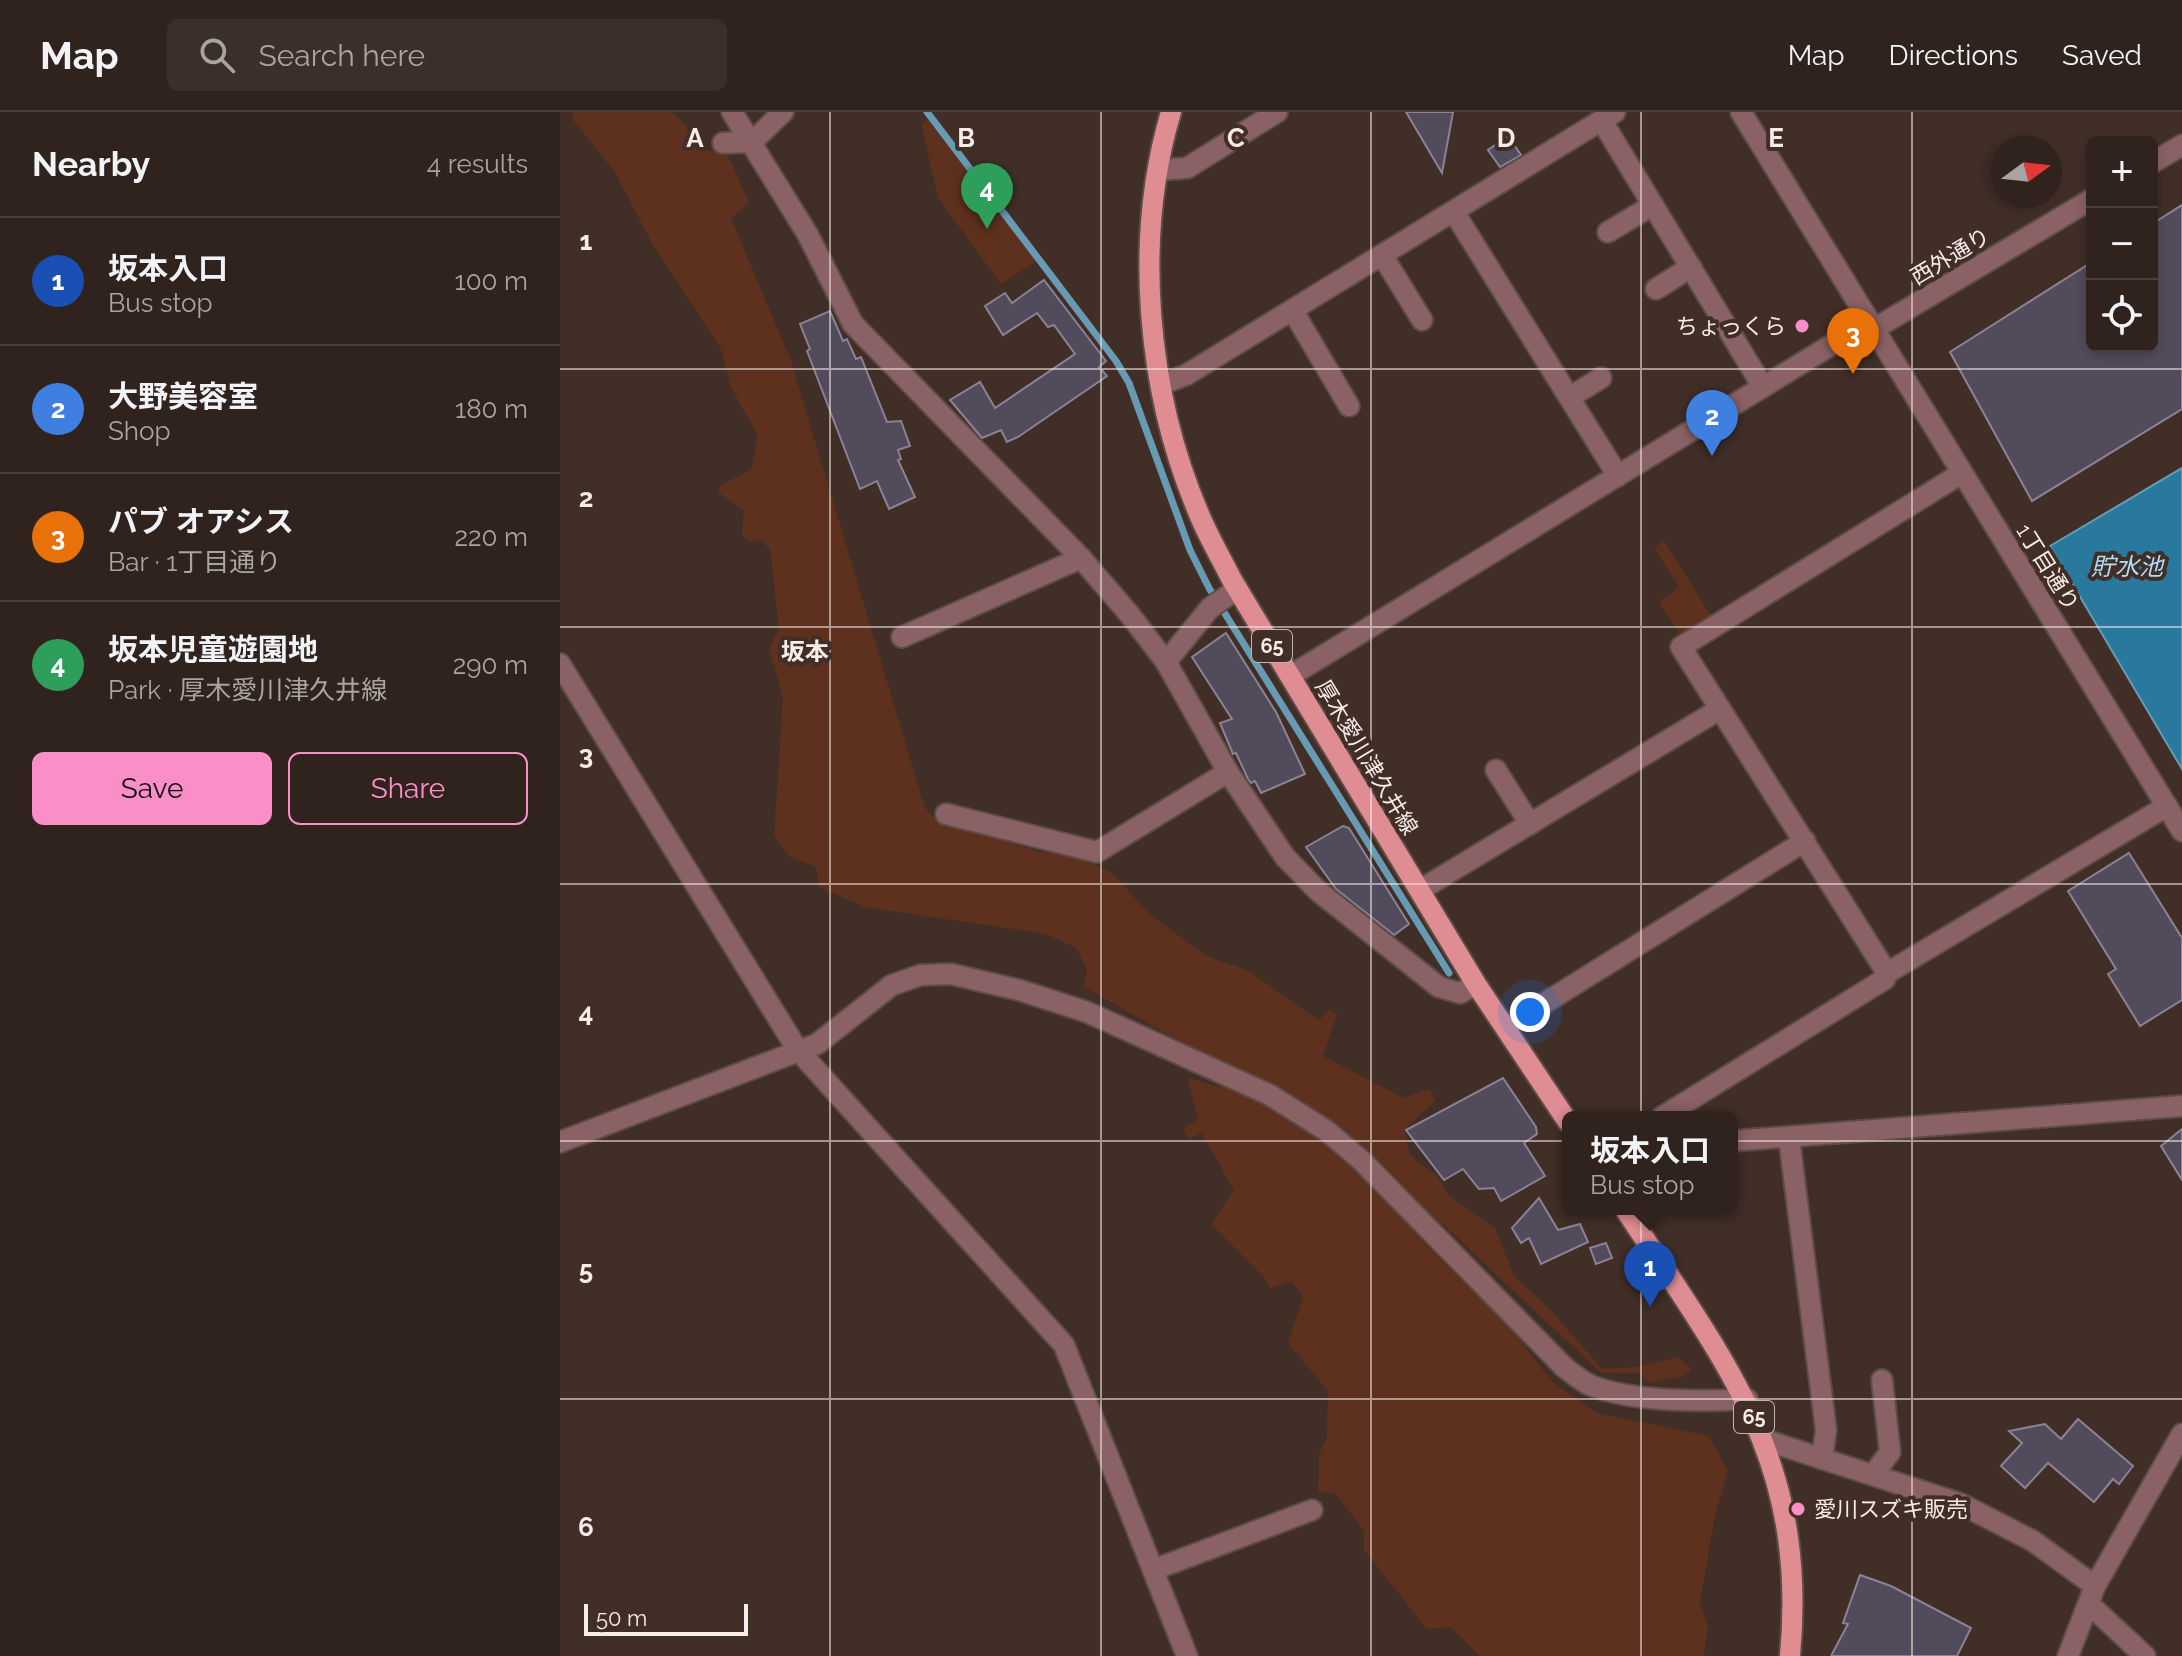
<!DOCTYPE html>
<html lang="en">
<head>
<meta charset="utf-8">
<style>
	body { margin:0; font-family:Raleway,"Noto Sans JP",sans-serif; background:#3c2f2a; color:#f1f3f6 }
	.controls { position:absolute; right:24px; top:24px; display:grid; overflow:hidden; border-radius:12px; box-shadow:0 4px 12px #0003 }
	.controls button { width:72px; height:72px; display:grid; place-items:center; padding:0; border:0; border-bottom:2px solid #4b3f3b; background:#30221d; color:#f1f3f6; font:40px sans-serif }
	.compass { position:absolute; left:1430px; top:24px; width:72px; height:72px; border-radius:50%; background:#30221d; box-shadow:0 4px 12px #0003; rotate:75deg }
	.scale { position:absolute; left:24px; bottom:20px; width:164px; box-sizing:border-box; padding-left:8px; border:4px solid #f8ece8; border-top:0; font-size:22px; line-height:28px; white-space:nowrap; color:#f8ece8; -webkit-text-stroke:6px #402e27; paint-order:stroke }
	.you { position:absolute; left:970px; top:900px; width:28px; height:28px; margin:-20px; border:6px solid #fff; border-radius:50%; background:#1a73e8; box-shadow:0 0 0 12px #1a73e833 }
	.badge { display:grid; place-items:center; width:52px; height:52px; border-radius:50%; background:#fa8fc7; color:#fff; font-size:26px; font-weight:700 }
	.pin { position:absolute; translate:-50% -66px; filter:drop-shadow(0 2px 4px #0008) }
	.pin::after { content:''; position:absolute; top:42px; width:28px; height:24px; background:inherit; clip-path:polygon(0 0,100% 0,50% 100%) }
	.popup { position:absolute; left:1002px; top:999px; width:176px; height:104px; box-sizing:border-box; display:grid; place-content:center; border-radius:12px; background:#30221d; filter:drop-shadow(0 2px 6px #0005); font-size:26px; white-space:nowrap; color:#a8a4a4 }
	.popup b { font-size:30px; color:#f1f3f6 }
	.popup::after { content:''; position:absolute; left:50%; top:100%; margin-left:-16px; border:16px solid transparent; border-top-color:#30221d }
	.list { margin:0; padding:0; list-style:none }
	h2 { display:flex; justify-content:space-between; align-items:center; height:104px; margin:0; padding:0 32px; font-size:34px }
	h2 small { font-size:26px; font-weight:400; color:#a8a4a4 }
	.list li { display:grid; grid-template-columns:52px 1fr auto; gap:24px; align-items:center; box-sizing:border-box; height:128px; padding:0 32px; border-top:2px solid #4b3f3b }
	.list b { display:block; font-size:30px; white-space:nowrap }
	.list p { margin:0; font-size:26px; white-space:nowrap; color:#a8a4a4 }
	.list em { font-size:26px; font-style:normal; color:#a8a4a4 }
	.actions { display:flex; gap:16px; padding:24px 32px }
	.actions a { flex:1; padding:18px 0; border:2px solid #fa8fc7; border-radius:12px; text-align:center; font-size:28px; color:#fa8fc7 }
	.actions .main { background:#fa8fc7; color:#111 }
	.icon { flex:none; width:44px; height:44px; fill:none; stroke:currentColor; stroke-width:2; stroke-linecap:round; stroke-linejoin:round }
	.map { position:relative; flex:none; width:1622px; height:1544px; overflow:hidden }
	header { display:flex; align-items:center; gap:48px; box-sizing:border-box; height:112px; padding:0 40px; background:#30221d; border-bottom:2px solid #4b3f3b }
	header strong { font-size:38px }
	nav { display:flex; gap:44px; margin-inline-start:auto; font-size:28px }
	.search { width:560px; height:72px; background:#3c2f2a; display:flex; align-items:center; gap:20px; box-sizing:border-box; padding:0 28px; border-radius:12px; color:#a8a4a4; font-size:30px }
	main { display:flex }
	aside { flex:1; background:#30221d }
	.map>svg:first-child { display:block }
</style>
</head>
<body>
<header>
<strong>Map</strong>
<div class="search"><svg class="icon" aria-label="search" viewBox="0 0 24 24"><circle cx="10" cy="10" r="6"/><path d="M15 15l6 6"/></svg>Search here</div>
<nav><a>Map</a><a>Directions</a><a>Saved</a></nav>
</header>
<main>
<aside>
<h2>Nearby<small>4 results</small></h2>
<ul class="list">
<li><span class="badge" style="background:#1a4fb4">1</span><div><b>坂本入口</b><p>Bus stop</p></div><em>100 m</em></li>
<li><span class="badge" style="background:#3f7fe0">2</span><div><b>大野美容室</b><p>Shop</p></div><em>180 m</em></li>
<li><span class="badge" style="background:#e8710a">3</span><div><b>パブ オアシス</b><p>Bar · 1丁目通り</p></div><em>220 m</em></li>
<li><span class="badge" style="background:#2e9e5b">4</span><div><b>坂本児童遊園地</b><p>Park · 厚木愛川津久井線</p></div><em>290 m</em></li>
</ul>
<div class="actions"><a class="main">Save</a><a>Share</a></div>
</aside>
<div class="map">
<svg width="1622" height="1544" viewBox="0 0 1622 1544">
	<rect width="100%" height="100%" fill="#402e27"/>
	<!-- green -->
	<g fill="#5e301e">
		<path d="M13,0H112L125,12L139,36L168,43L189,91L171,106L231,249L365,696L374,705L476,739L513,744L550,759L592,804L648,845L687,858L759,908L769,897L777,902L763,944L843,986L869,977L876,988L844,1018L850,1043L878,1065L889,1084L935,1116L954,1164L990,1197L1042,1257L1076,1255L1118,1245L1131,1257L1125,1264L1089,1271L1079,1261H1041L830,1063L815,1073L953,1218L991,1269L1037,1301L1149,1324L1168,1359L1155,1404L1140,1491L1148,1514L1144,1544H920L890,1515L867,1517L804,1438V1419L776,1382L758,1380L759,1342L767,1326L768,1279L728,1231L743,1185L731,1169L710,1176L705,1166L651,1112L674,1078L641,1021L628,1027L623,1017L638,1008L628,966L660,975L669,957L524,875L527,857L516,836L486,822L305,795L259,775L256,755L230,745L214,724L223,586L209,536L219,517L210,437L200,428L190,430L182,423L184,399L158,380L160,373L191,358L198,324L172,277L160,235L93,133L54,59L12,7Z"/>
		<path d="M368,7L477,149L441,172L378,86L361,12Z"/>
		<path d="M1104,429L1153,507L1129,523L1126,518L1120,522L1099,490L1119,475L1094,436Z"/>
	</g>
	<!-- water -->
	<path fill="#29789e" stroke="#679bb4" stroke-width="2" d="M1622,356V657L1490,434Z"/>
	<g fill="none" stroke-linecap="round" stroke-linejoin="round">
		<!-- stream -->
		<path stroke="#679bb4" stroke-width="7" d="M367,0L556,249L569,271L630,438L649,476L889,861"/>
	</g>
	<!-- building -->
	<g fill="#524b5b" stroke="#8b8395" stroke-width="2">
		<path d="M846,0H893L882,61Z"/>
		<path d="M948,24L961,43L940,55L928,38Z"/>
		<path d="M1622,93V297L1472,389L1390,240L1532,150V234H1592V112Z"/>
		<path d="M484,168L546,249L539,255L547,264L458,325L447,330L441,318L422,326L390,288L420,270L435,296L515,242L494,213L488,215L477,201L443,223L425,194L445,181L452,191Z"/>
		<path d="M270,199L283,229L287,227L296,247L301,245L327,310L341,309L350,334L338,338L341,347L338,348L355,385L329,397L317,369L300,377L247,239L250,237L240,212Z"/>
		<path d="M666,521L716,600L745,662L701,681L695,669L691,671L688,667L676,641L673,642L660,611L672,607L632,545Z"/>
		<path d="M783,714L789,716L849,812L834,823L776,777L746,735Z"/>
		<path d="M1569,741L1622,826V888L1580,914L1548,862L1556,857L1508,779Z"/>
		<path d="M943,966L976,1015L977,1022L964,1031L985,1064L941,1089L934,1076L919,1077L903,1057L884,1068L846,1018Z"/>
		<path d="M1622,1017V1068L1601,1034Z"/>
		<path d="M979,1086L998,1118L1020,1112L1028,1130L981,1152L969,1126L961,1131L952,1116Z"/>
		<path d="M1046,1131L1052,1146L1036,1152L1030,1136Z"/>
		<path d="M1518,1307L1573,1354L1559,1372L1553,1367L1534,1390L1488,1351L1465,1376L1441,1354L1462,1331L1449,1319L1485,1312L1501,1327Z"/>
		<path d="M1300,1463L1331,1474L1411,1516L1397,1544H1271L1288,1512L1283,1511Z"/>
	</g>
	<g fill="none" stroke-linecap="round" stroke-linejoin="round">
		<!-- minor casing -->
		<g stroke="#5d4c46" stroke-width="24">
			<g id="minor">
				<path d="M172,0L248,123L293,212L521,446L570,503L606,550L668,660L725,745L758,779L879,875L900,881L916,872"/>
				<path d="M1042,9L1203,275"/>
				<path d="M163,31L192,30L223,0"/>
				<path d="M599,58L627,56L717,0"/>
				<path d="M894,100L1058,364"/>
				<path d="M1048,120L1093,93"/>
				<path d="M822,143L862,208"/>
				<path d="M1096,177L1131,155"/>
				<path d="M733,199L789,294"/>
				<path d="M602,272L626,263L1055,0"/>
				<path d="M1010,285L1041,266"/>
				<path d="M342,525L521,446"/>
				<path d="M606,550L650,496L677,477"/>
				<path d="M0,552L237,937L504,1233L627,1544"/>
				<path d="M730,564L1309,210"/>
				<path d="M936,658L970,712"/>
				<path d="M386,702L537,740L668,660"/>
				<path d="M860,778L1160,597"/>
				<path d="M1327,861L1121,535L1402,361"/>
				<path d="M946,915L1245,729"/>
				<path d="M1102,1005L1325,867L1327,861L1607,694"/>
				<path d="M1229,1026L1266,1318L1262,1347"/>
				<path d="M1172,1029L1622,994"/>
				<path d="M0,1030L257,932L332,873L361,863L391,862L459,878L527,900L710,983L767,1019L802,1049L1004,1255C1012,1261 1021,1269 1030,1273C1071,1290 1143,1290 1187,1287"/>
				<path d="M1205,1328L1401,1392L1473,1429L1535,1474"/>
				<path d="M1313,1363L1330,1340L1322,1268"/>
				<path d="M593,1458L752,1398"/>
				<path d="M1530,1493L1585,1544"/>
				<path d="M1508,1544L1535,1474L1622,1322"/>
			</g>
		</g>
		<!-- tertiary casing -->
		<g stroke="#5d4c46" stroke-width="24">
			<g id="tertiary">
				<path d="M1181,0L1622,719"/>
				<path d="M1592,51L1622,33"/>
				<path d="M1314,217L1532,87"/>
			</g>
		</g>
		<!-- primary casing -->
		<g stroke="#5d4c46" stroke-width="24">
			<g id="primary">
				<path d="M611,0C573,128 587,280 639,402C648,424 661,446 672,468L916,872L1008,1010"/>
				<path d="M1065,1097C1166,1252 1248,1347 1230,1544"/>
			</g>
		</g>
		<!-- minor -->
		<use href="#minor" stroke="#8a6164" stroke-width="20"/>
		<!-- tertiary -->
		<use href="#tertiary" stroke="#8a6164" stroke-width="20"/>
		<!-- primary -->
		<use href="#primary" stroke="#df8d93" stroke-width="20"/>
	</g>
	<!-- grid -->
	<path fill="none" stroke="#f8ece8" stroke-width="2" stroke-opacity="0.55" d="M270,0V1544M541,0V1544M811,0V1544M1081,0V1544M1352,0V1544M0,257H1622M0,515H1622M0,772H1622M0,1029H1622M0,1287H1622"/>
	<!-- markers -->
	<g fill="#fa8fc7" stroke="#402e27" stroke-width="3">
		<circle cx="1242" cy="214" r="8"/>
		<circle cx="1238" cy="1397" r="8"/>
	</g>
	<g text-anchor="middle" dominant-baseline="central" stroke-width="8" stroke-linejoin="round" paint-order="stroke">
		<!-- shield labels -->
		<g fill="#402e27" stroke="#c1b3ae" stroke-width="2">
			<rect x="692" y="518" width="40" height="32" rx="6"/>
			<rect x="1174" y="1289" width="40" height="32" rx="6"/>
		</g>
		<g font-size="20" font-weight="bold" fill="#f8ece8">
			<text x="712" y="534">65</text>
			<text x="1194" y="1305">65</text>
		</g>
		<!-- street labels -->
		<g font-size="22" fill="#f8ece8" stroke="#402e27">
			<text transform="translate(1390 144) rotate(-31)">西外通り</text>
			<text transform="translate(1488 455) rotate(58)">1丁目通り</text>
			<text transform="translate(807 645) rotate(59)">厚木愛川津久井線</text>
		</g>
		<!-- poi labels -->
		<g font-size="22" fill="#f8ece8" stroke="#402e27" text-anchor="end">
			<text x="1226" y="214">ちょっくら</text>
			<text x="1254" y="1397" text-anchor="start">愛川スズキ販売</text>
		</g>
		<!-- water labels -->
		<g font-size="24" font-style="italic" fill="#b0ddf7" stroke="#402e27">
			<text x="1567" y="454">貯水池</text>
		</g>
		<!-- neighbourhood labels -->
		<g font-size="24" font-weight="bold" fill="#f8ece8" stroke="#402e27">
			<text x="245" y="539">坂本</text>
		</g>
	</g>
	<g font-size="26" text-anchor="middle" font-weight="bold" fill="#f8ece8" stroke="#402e27" stroke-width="8" stroke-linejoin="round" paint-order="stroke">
		<text x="135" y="35">A</text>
		<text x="406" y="35">B</text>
		<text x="676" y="35">C</text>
		<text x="946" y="35">D</text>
		<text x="1216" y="35">E</text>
		<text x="26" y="138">1</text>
		<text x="26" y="395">2</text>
		<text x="26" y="652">3</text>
		<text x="26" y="910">4</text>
		<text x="26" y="1167">5</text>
		<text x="26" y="1424">6</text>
	</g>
</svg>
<div class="controls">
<button>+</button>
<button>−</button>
<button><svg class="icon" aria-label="locate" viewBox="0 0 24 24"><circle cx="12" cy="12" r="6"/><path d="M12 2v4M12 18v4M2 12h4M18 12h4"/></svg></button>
</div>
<svg class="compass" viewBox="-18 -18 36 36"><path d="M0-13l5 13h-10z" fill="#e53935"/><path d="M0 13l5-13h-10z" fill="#a8a4a4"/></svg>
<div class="scale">50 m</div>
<div class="you"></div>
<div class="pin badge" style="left:1090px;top:1195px;background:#1a4fb4">1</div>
<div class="popup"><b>坂本入口</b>Bus stop</div>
<div class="pin badge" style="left:1152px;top:344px;background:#3f7fe0">2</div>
<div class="pin badge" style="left:1293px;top:262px;background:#e8710a">3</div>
<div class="pin badge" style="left:427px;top:117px;background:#2e9e5b">4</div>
</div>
</main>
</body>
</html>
